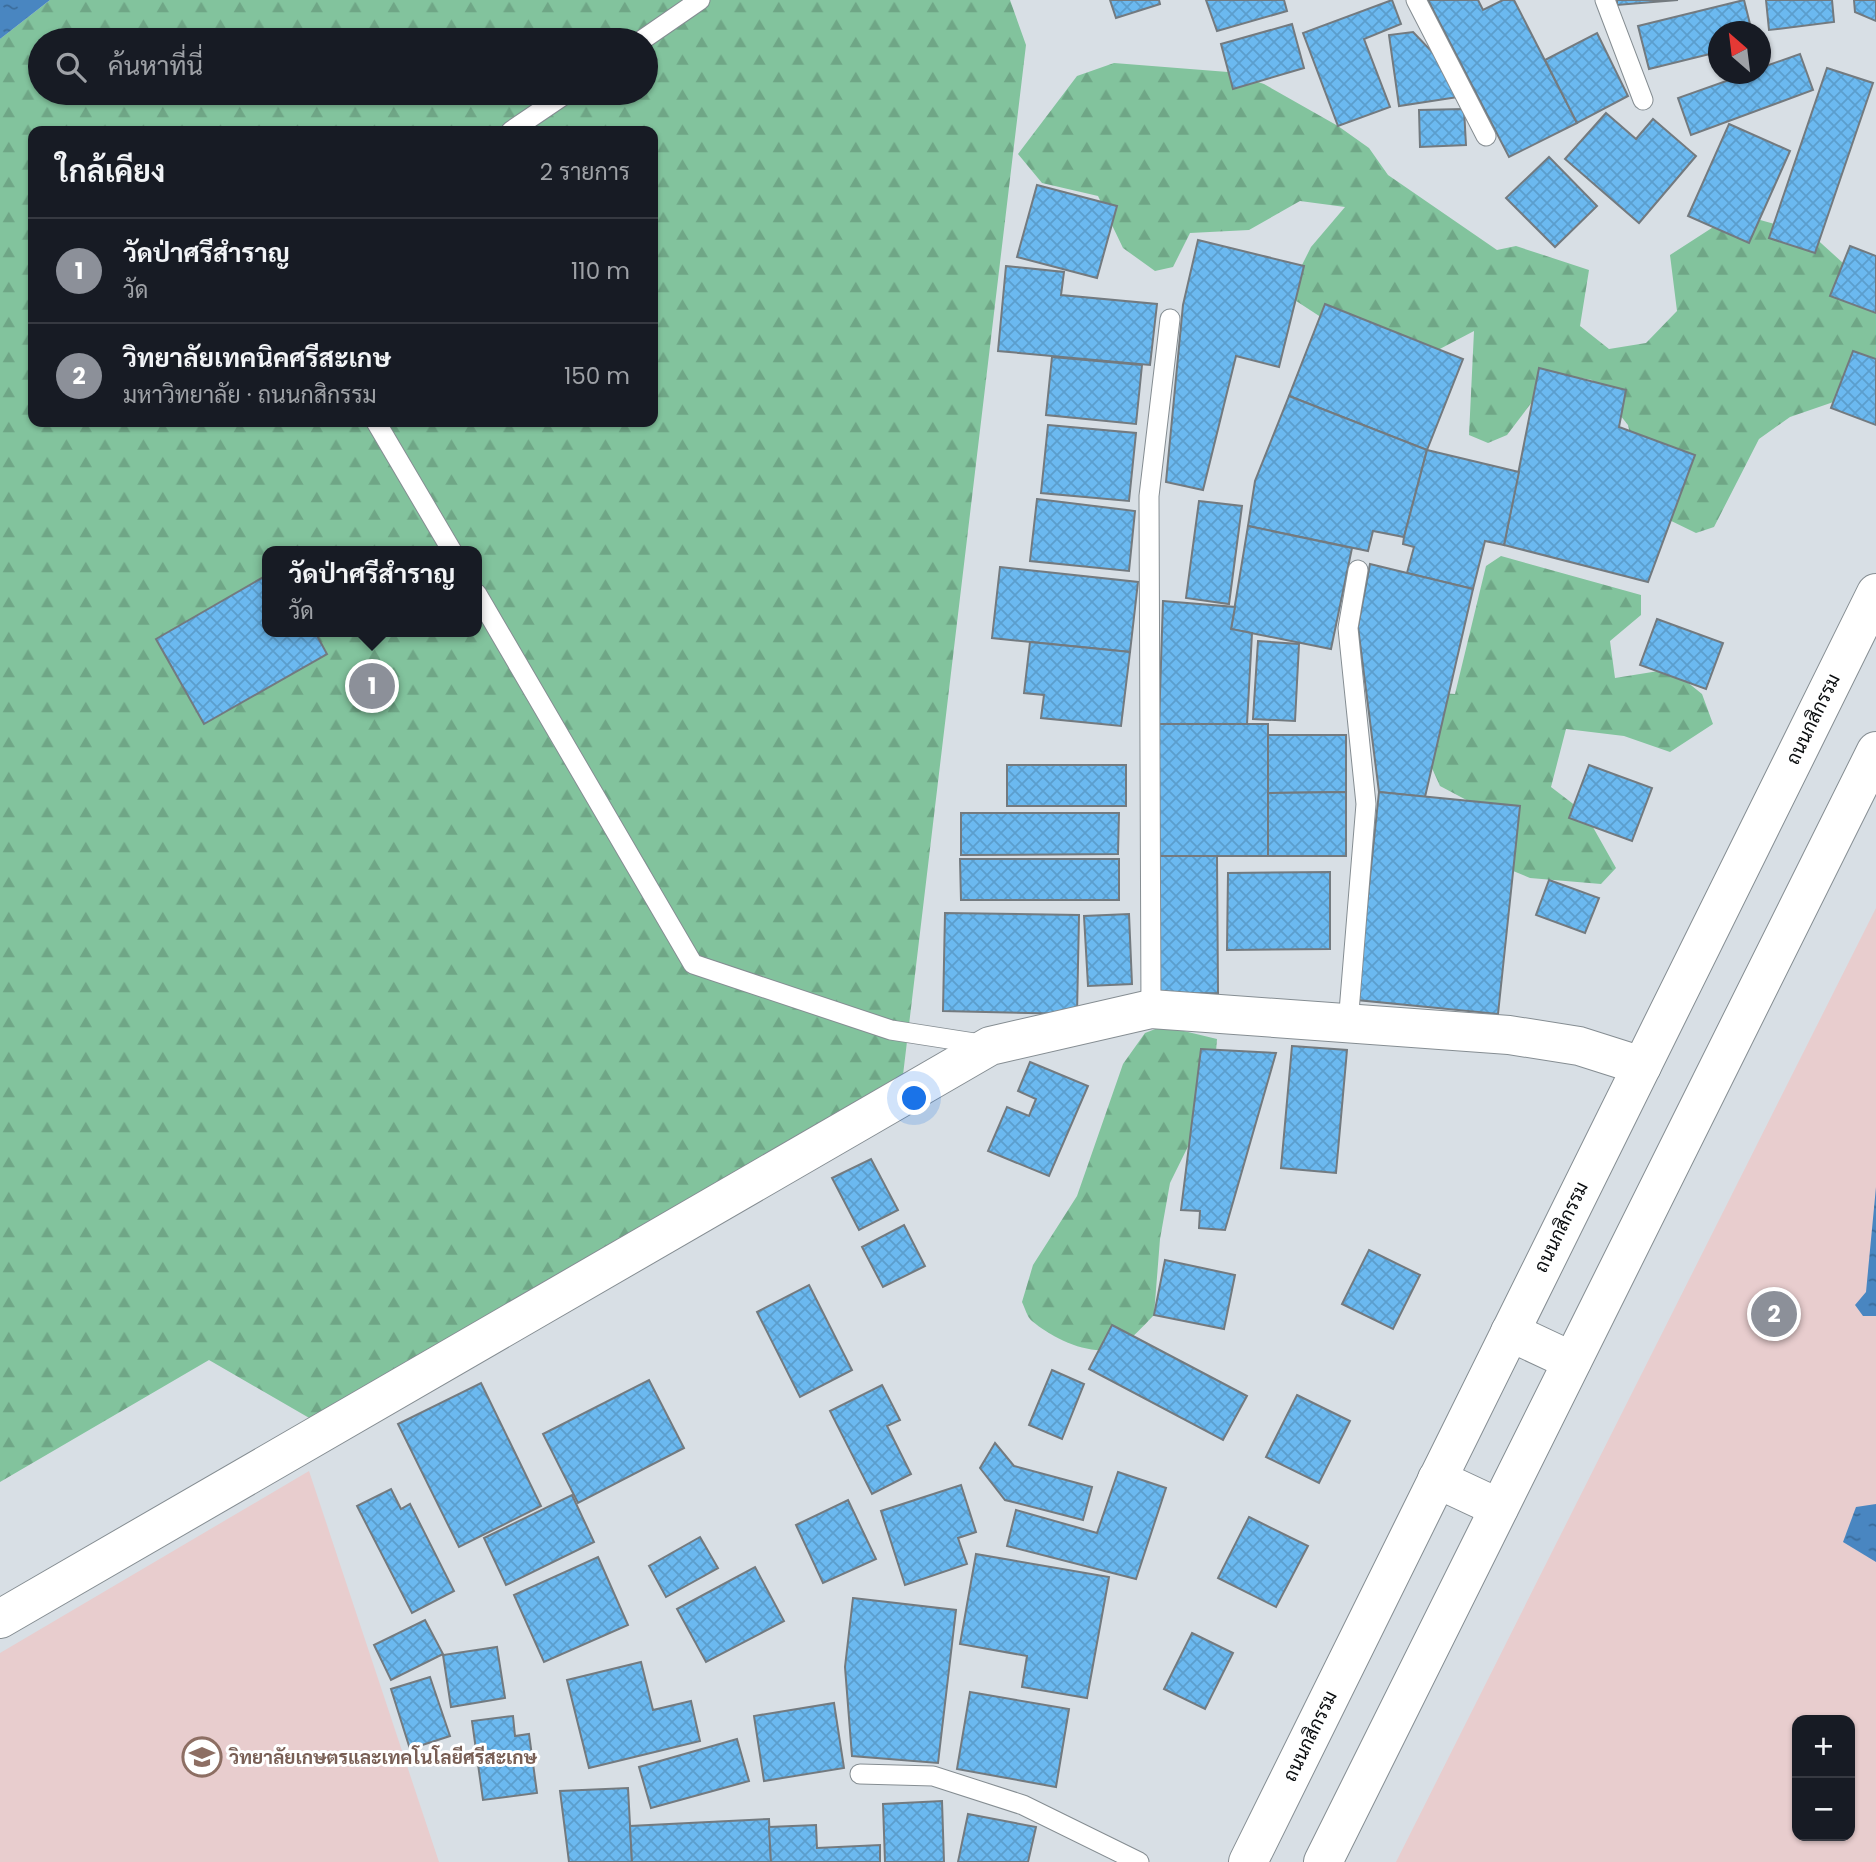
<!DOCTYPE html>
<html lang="th">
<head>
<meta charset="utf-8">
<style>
	body { margin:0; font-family:Poppins,Sarabun,sans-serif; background:#242831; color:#f1f3f6 }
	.controls { position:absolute; right:21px; bottom:21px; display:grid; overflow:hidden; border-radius:14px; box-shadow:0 2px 5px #0004 }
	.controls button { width:63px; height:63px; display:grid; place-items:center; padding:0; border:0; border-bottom:2px solid #363941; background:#171b24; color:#f1f3f6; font:35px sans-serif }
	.compass { position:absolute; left:1708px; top:21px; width:63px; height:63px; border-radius:50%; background:#171b24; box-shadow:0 2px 5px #0004; rotate:332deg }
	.you { position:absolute; left:915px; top:1099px; width:24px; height:24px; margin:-18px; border:5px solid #fff; border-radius:50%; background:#1a73e8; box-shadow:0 0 0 10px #1a73e833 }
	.badge { display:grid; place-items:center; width:46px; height:46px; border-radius:50%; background:#8c9099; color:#fff; font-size:23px; font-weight:700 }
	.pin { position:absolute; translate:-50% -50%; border:4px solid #fff; box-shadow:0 2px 7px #0006 }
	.popup { position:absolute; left:262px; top:546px; width:220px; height:91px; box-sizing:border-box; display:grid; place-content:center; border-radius:14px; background:#171b24; filter:drop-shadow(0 2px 5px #0005); font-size:23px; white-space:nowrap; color:#9ea1a6 }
	.popup b { font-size:26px; color:#f1f3f6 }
	.popup::after { content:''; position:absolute; left:50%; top:100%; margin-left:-14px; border:14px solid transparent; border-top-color:#171b24 }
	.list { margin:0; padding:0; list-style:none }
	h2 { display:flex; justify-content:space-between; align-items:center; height:91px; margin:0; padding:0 28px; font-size:30px }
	h2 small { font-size:23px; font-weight:400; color:#9ea1a6 }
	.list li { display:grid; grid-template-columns:46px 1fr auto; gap:21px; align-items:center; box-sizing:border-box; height:105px; padding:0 28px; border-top:2px solid #363941 }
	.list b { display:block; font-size:26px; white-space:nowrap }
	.list p { margin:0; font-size:23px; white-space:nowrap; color:#9ea1a6 }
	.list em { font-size:23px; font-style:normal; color:#9ea1a6 }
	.icon { flex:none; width:38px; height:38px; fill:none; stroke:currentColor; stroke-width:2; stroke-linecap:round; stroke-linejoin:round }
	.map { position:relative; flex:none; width:1876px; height:1862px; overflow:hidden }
	.search { position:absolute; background:#171b24; box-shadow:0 2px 5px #0004; left:28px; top:28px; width:630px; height:77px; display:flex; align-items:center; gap:18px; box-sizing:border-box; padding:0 24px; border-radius:38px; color:#9ea1a6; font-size:26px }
	.panel { position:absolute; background:#171b24; box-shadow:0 2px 5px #0004; left:28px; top:126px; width:630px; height:301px; border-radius:14px }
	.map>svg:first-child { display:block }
</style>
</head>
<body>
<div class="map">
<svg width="1876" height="1862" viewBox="0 0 1876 1862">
	<defs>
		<pattern id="forest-firs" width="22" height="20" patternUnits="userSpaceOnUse" patternTransform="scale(1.75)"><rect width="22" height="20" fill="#82c39d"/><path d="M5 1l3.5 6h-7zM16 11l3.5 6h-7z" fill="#6fa686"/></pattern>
		<pattern id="water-ripples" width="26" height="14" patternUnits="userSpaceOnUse" patternTransform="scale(1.75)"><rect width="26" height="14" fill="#4986c1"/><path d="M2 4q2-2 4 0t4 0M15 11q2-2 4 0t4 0" fill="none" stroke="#3b6c9b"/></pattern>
		<pattern id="building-cross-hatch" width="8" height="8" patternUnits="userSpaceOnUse" patternTransform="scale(1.75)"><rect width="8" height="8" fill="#6bb9f0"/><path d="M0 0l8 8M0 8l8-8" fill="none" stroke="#5b9ecd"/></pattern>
	</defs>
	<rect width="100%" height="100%" fill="#d8dfe5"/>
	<!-- education -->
	<g fill="#e8cdce" fill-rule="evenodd">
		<path d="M1876,908V1862H1396ZM1797,1720H1850V1836H1797Z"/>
		<path d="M309,1471L439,1862H0V1653Z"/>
	</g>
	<!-- forest -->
	<g fill="url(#forest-firs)" fill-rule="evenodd">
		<path d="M50,0H1010L1026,45L903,1075L311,1419L209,1360L0,1482V39ZM40,40H646V93H40ZM33,131H653V422H33ZM267,551H477V632H267Z"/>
		<path d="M1114,63L1228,72L1264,84L1338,126L1369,148L1388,175L1497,250L1516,246L1589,270L1580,326L1609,349L1646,343L1677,311L1670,255L1735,213L1811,234L1876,293V359L1853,379L1845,398L1790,417L1759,439L1714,527L1696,533L1661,516L1641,482L1628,425L1592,380L1554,373L1507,435L1488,443L1469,435L1474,331L1417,361L1356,340L1287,295L1311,247L1345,207L1300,201L1249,230L1190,233L1173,267L1155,271L1123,248L1098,196L1042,183L1018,154L1077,76Z"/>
		<path d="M1501,556L1641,595V615L1610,641L1615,678L1671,669L1702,694L1713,724L1670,752L1624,736L1566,729L1551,787L1585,813L1616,868L1601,884L1530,878L1501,866L1510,823L1440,786L1418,737L1426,692L1455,694L1486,566Z"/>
		<path d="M1163,1026L1217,1039L1214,1077L1204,1114L1170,1183L1160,1239L1154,1315C1143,1326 1132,1340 1117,1347C1092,1358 1052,1338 1032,1321C1027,1317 1025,1308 1022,1302L1033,1265L1077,1196L1123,1064L1145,1033Z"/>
	</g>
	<!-- water -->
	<g fill="url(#water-ripples)">
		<path d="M0,0H50L0,39Z"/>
		<path d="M1876,1187V1316H1863L1855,1305L1866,1292Z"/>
		<path d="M1876,1504V1562L1843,1542L1856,1507Z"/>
	</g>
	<!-- building -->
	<g fill="url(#building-cross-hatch)" stroke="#737a7f" stroke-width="2">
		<path d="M1110,0H1159L1160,4L1116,18Z"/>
		<path d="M1206,0H1284L1287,11L1217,31Z"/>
		<path d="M1392,0L1401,24L1364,39L1390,107L1338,126L1303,33Z"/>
		<path d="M1428,0H1478L1483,10L1503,0H1514L1577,123L1509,157Z"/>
		<path d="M1617,0H1678L1617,5Z"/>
		<path d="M1744,0L1752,32H1718V52L1649,69L1638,26Z"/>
		<path d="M1766,0H1832L1834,22L1769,30Z"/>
		<path d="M1854,0H1876V21L1855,12Z"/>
		<path d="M1292,24L1304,68L1233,89L1221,44Z"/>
		<path d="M1413,32L1437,57L1458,97L1399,106L1389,35Z"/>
		<path d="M1597,33L1628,96L1577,123L1545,60Z"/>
		<path d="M1800,54L1813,90L1691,135L1678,98L1746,74H1760V68Z"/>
		<path d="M1827,68L1873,83L1815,253L1769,238Z"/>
		<path d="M1464,109L1466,145L1420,147L1419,110Z"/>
		<path d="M1606,113L1636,139L1653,119L1696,156L1639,223L1565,159Z"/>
		<path d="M1729,124L1790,151L1749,243L1688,216Z"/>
		<path d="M1549,157L1597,206L1555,247L1506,198Z"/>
		<path d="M1037,185L1117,206L1097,278L1017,257Z"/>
		<path d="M1198,240L1304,266L1279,367L1236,356L1203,490L1166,482L1183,305Z"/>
		<path d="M1850,246L1876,256V313L1830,296Z"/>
		<path d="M1006,266L1064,272L1061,295L1157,304L1150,365L998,351Z"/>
		<path d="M1325,304L1463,359L1427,450L1289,396Z"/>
		<path d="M1853,351L1876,359V425L1831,408Z"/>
		<path d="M1052,357L1142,365L1136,424L1046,415Z"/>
		<path d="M1539,368L1626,390L1619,427L1695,455L1648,582L1504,545Z"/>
		<path d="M1289,396L1427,450L1404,537L1373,531L1368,551L1248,526L1255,481Z"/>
		<path d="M1048,425L1136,433L1129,501L1041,493Z"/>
		<path d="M1427,450L1519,472L1504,545L1485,541L1473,589L1407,573L1414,547L1403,544L1404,537Z"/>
		<path d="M1037,499L1135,511L1129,571L1030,561Z"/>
		<path d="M1199,501L1242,506L1229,604L1186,598Z"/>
		<path d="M1248,526L1352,548L1331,649L1231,629Z"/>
		<path d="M1370,564L1473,589L1425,797L1379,792L1358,627Z"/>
		<path d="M1000,567L1138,582L1130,652L992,638Z"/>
		<path d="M267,575V632H315L327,654L204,724L156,639Z"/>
		<path d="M1163,601L1235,607L1231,629L1252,633L1247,724H1159Z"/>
		<path d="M1657,619L1723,643L1706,689L1640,665Z"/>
		<path d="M1258,641L1299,644L1295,721L1253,719Z"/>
		<path d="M1030,642L1130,652L1121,726L1041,718L1044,695L1024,693Z"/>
		<rect x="1159" y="724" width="109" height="132"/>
		<path d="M1268,735H1346V792L1268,793Z"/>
		<rect x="1007" y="765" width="119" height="41"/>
		<path d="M1589,765L1652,788L1632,841L1569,818Z"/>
		<path d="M1346,792V856H1268V793Z"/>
		<path d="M1379,792L1520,806L1498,1014L1357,1000Z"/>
		<path d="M961,813H1119L1118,854L961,855Z"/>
		<path d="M1159,856H1217L1218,993L1159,994Z"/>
		<path d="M960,859H1119V900H961Z"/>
		<path d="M1330,872V949L1227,950L1228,873Z"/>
		<path d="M1549,880L1599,898L1585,933L1536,915Z"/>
		<path d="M945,913L1079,915L1077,1014L943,1011Z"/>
		<path d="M1129,914L1132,984L1088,986L1084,916Z"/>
		<path d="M1292,1046L1347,1050L1336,1173L1281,1168Z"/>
		<path d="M1201,1049L1276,1053L1225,1230L1199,1228L1200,1211L1181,1210Z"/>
		<path d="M1030,1062L1088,1086L1049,1176L988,1151L1007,1107L1029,1116L1036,1099L1018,1091Z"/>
		<path d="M871,1159L898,1210L859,1230L832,1178Z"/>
		<path d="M904,1225L925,1266L883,1287L862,1247Z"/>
		<path d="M1369,1250L1420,1275L1393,1329L1342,1304Z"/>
		<path d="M1165,1260L1235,1275L1224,1329L1154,1315Z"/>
		<path d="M809,1285L852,1370L800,1397L757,1312Z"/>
		<path d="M1112,1325L1247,1396L1223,1440L1089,1369Z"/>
		<path d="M1052,1370L1084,1384L1062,1439L1029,1425Z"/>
		<path d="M649,1380L684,1448L578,1503L543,1434Z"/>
		<path d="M481,1383L541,1506L459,1547L398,1424Z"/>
		<path d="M882,1385L900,1420L887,1426L911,1474L872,1494L830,1411Z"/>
		<path d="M1297,1395L1350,1421L1319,1483L1266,1457Z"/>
		<path d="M995,1443L1014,1466L1092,1487L1083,1520L1005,1500L980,1468Z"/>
		<path d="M1118,1472L1166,1488L1136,1579L1007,1546L1016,1510L1097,1533Z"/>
		<path d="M961,1485L976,1532L958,1538L967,1564L905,1585L881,1511Z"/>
		<path d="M391,1489L401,1509L410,1504L454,1591L412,1613L357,1506Z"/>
		<path d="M572,1495L594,1542L506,1585L484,1538Z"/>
		<path d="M848,1500L876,1559L823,1583L796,1525Z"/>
		<path d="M1249,1517L1308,1546L1276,1607L1218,1578Z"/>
		<path d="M700,1537L718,1568L666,1597L649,1566Z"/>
		<path d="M976,1554L1109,1577L1087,1698L1022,1687L1027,1656L960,1644Z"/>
		<path d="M598,1557L628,1625L544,1662L514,1595Z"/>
		<path d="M755,1567L784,1621L706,1662L677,1609Z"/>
		<path d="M853,1598L956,1610L938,1763L852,1756L845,1667Z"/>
		<path d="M425,1620L443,1654L391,1680L374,1645Z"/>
		<path d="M1192,1633L1233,1653L1205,1709L1164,1689Z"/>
		<path d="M497,1647L505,1698L451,1707L443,1655Z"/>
		<path d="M641,1662L653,1710L691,1701L700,1741L589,1768L567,1680Z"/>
		<path d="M430,1677L450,1736L410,1749L391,1689Z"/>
		<path d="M970,1692L1069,1709L1056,1787L957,1769Z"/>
		<path d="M834,1703L844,1768L764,1781L754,1716Z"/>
		<path d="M513,1716L515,1736L529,1734L537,1793L483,1800L472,1721Z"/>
		<path d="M737,1739L749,1781L651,1808L639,1767Z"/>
		<path d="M628,1788L632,1862H569L560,1791Z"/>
		<path d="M942,1801L944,1862H885L883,1804Z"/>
		<path d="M968,1814L1036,1827L1028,1862H958Z"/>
		<path d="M769,1819L771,1862H632L630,1826Z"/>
		<path d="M816,1825L817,1848L880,1845V1862H771L769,1827Z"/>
	</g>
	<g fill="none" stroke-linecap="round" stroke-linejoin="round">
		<!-- lane casing -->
		<g stroke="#858d92" stroke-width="21">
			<g id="lane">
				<path d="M1416,0L1486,136"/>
				<path d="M1605,0L1643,100"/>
				<path d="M642,40L700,0"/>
				<path d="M511,131L567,93"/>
				<path d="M376,422L452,551"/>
				<path d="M477,594L693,964L891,1030L987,1045"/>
				<path d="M1151,1009L1149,496L1170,319"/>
				<path d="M1348,1024L1366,804L1348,628L1358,570"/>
				<path d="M860,1774L933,1776L1023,1805L1139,1862"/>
			</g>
		</g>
		<!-- street casing -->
		<g stroke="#858d92" stroke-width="40">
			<path id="street" d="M0,1619L990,1046L1151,1009L1509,1035L1579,1046L1642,1066"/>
		</g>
		<!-- secondary casing -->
		<g stroke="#858d92" stroke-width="40">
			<g id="secondary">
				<path d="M1510,1332L1572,1361"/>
				<path d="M1437,1479L1499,1508"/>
				<path d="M1248,1862L1876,593"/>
				<path d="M1323,1862L1876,751"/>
			</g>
		</g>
		<!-- lane -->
		<use href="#lane" stroke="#fff" stroke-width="19"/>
		<!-- street -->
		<use href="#street" stroke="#fff" stroke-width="38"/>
		<!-- secondary -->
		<use href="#secondary" stroke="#fff" stroke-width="38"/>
	</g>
	<!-- icons -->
	<defs>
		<g id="university-ring" transform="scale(2.0125)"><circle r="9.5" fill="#fff" stroke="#8d6e63" stroke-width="1.5"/><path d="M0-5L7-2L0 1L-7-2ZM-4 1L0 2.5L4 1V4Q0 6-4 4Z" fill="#8d6e63"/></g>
	</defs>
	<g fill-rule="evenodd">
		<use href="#university-ring" x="202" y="1757"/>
	</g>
	<g text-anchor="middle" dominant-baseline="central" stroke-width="6" stroke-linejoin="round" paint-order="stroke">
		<!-- street labels -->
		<g font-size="19" fill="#090c0e" stroke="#fff">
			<text transform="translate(1813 719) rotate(-64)">ถนนกสิกรรม</text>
			<text transform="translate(1561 1227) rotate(-64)">ถนนกสิกรรม</text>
			<text transform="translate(1310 1736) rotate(-64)">ถนนกสิกรรม</text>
		</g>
		<!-- education labels -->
		<g font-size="19" font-weight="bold" fill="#785e54" stroke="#fff" text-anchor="start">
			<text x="229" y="1757">วิทยาลัยเกษตรและเทคโนโลยีศรีสะเกษ</text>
		</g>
	</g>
</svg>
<div class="controls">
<button>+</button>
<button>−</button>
</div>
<svg class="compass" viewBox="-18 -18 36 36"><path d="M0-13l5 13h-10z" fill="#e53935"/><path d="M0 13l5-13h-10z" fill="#9ea1a6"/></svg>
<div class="you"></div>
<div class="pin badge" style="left:372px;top:686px">1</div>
<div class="popup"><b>วัดป่าศรีสำราญ</b>วัด</div>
<div class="pin badge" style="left:1774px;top:1314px">2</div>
<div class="search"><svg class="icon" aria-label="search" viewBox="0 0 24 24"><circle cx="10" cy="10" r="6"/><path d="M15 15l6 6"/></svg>ค้นหาที่นี่</div>
<section class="panel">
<h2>ใกล้เคียง<small>2 รายการ</small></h2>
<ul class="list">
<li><span class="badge">1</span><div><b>วัดป่าศรีสำราญ</b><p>วัด</p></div><em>110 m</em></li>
<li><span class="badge">2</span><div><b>วิทยาลัยเทคนิคศรีสะเกษ</b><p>มหาวิทยาลัย · ถนนกสิกรรม</p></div><em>150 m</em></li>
</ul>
</section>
</div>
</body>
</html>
